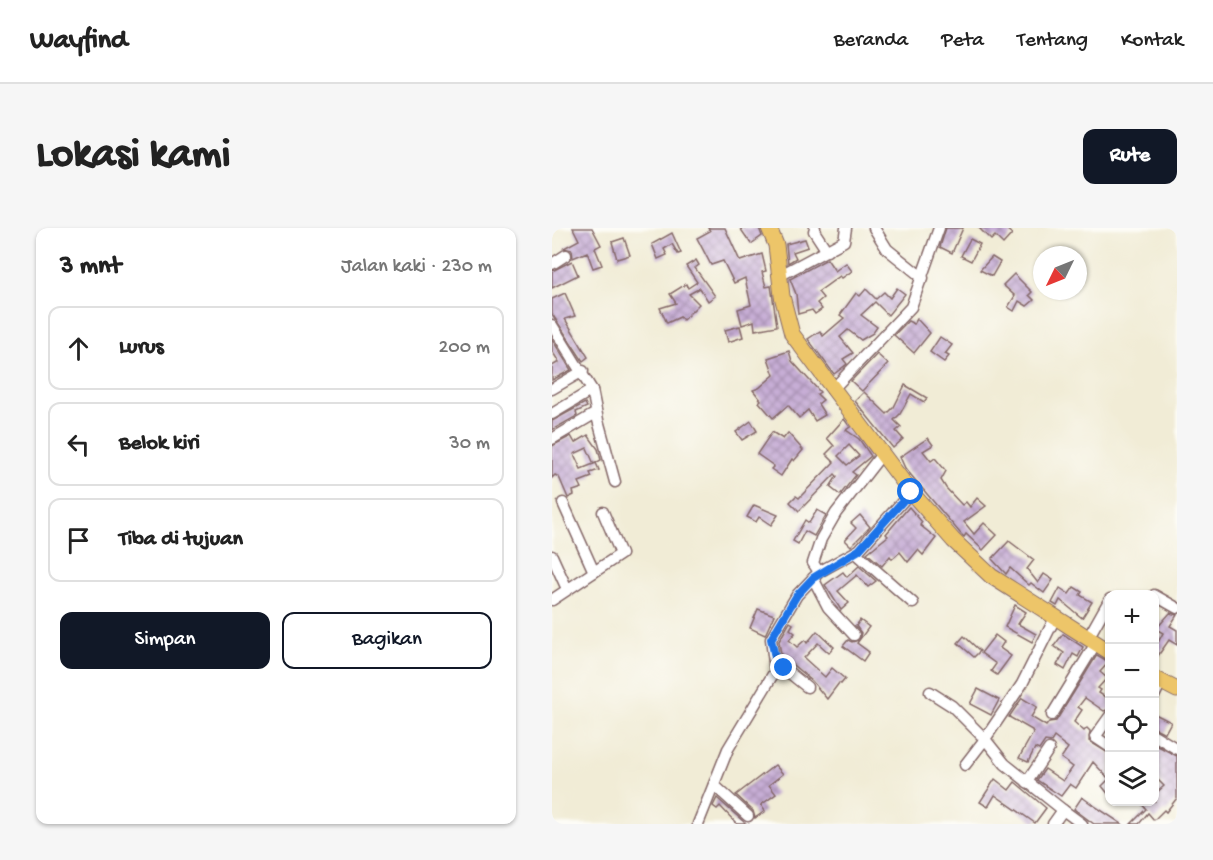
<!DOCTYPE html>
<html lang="id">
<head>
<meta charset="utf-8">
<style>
	body { margin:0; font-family:"Gochi Hand",sans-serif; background:#f6f6f6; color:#222 }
	.controls { position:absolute; right:18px; bottom:18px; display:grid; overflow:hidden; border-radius:12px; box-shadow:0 2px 4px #0004 }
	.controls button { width:54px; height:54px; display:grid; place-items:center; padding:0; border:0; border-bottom:2px solid #e0e0e0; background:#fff; color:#222; font:30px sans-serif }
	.compass { position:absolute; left:481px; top:18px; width:54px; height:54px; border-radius:50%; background:#fff; box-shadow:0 2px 4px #0004; rotate:227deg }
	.stop { position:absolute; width:18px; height:18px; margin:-14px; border:4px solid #1a73e8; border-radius:50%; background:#fff }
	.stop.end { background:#1a73e8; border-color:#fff; box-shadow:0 2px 6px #0008 }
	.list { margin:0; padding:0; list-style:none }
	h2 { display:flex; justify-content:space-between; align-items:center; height:78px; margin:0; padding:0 24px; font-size:26px }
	h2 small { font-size:20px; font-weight:400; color:#767676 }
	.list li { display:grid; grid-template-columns:39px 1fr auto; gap:18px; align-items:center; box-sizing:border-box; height:84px; margin:0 12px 12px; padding:0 12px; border:2px solid #e0e0e0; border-radius:12px }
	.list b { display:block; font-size:22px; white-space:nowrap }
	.list em { font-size:20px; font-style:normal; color:#767676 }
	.actions { display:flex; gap:12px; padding:18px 24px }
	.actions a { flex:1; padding:14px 0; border:2px solid #111827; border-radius:12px; text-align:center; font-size:21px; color:#111827 }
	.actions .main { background:#111827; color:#fff }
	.icon { flex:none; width:33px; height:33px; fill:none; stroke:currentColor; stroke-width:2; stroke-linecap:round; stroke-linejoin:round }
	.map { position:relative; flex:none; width:625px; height:596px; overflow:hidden; border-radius:12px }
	header { display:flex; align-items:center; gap:36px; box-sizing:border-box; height:84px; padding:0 30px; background:#fff; border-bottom:2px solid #e0e0e0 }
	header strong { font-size:28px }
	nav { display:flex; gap:33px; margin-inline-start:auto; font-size:21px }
	.intro { display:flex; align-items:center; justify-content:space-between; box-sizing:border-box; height:144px; padding:0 36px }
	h1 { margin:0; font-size:42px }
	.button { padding:15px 27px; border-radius:12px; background:#111827; color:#fff; font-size:21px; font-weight:700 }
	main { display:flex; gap:36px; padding:0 36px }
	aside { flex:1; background:#fff; border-radius:12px; box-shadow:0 2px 4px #0004 }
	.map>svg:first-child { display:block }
</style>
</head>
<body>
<header>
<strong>Wayfind</strong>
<nav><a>Beranda</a><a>Peta</a><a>Tentang</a><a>Kontak</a></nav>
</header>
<div class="intro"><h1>Lokasi kami</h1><a class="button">Rute</a></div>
<main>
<aside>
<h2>3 mnt<small>Jalan kaki · 230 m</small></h2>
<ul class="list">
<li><svg class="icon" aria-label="ahead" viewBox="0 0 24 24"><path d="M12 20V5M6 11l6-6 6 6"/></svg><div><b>Lurus</b></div><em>200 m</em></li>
<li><svg class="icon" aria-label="left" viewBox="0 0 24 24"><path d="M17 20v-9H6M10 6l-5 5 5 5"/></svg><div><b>Belok kiri</b></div><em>30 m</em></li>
<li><svg class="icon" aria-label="arrive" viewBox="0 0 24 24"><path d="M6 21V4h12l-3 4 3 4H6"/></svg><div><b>Tiba di tujuan</b></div></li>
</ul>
<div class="actions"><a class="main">Simpan</a><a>Bagikan</a></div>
</aside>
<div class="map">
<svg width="625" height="596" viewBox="0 0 625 596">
	<defs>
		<pattern id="building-cross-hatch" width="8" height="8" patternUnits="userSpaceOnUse" patternTransform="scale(1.5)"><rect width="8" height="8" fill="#c7aed6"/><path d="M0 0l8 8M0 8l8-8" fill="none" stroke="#a48dae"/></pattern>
	</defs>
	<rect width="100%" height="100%" fill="#fdfcf7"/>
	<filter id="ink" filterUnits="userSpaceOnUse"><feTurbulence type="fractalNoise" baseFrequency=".0167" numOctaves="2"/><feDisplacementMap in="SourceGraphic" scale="12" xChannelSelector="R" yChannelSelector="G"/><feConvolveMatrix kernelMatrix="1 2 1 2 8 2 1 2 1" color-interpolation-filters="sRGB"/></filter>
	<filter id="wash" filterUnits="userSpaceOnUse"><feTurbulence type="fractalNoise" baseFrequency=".008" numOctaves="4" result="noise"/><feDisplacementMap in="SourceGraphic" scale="24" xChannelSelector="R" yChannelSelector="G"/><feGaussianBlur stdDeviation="1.35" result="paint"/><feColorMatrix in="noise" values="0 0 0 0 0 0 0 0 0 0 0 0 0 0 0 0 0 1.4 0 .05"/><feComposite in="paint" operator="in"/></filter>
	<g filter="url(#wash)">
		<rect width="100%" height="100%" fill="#f1ecd6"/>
		<g id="blocks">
			<!-- building -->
			<g fill="url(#building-cross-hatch)" fill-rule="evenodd">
				<path d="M21,0H40L49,17L43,20L50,37L41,40L35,24L21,30L20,22L12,20L27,12Z"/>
				<path d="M156,0H173L188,33L210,26L214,43L210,44L214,59L219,58L225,98L203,102L202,93L190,97L186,81L199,77L193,50L182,55L171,33L159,37L145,10L158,3Z"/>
				<path d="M188,0H207L210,8L199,16Z"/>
				<path d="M394,0H411L400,25L388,19Z"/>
				<path d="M427,0H453L460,6L451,16L443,8L439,12Z"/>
				<path d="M120,5L129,25L126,26L120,16L112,21L115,27L106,31L100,16Z"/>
				<path d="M72,10L78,27L65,31L60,14Z"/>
				<path d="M253,11L256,19L241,24L244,30L236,35L234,16Z"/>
				<path d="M418,11L428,16L419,33L409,28Z"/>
				<path d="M440,29L448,34L440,48L428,42Z"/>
				<path d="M275,31L283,43L294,35L300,43L290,50L288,48L266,64L271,70L265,75L270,81L263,86L260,82L246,86L244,66L238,51Z"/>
				<path d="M144,32L147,37L143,40L163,68L156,73L148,60L137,66L147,76L131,92L128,89L115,95L108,80L124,75L118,66L134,56L136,60L145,54L134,38Z"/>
				<path d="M20,33L26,47L0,60V43Z"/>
				<path d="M462,46L480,64L477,67L482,72L475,78L467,73L462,83L456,79L463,68L451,57Z"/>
				<path d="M345,60L353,66L336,87L323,74L309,87L325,99L321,105L309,112L296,102L288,109L301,125L291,131L295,136L282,146L256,111L268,103L271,108L292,90L288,87L304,65L308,68L314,61L324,71L332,64L338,70Z"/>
				<path d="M13,65L23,88L13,91L36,129L31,133L0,86V71Z"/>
				<path d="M365,91L378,105L362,125L342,107L356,93L362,96Z"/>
				<path d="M188,98L191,109L176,114L173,102Z"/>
				<path d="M388,109L400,117L393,126L397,128L392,134L378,124Z"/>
				<path d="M0,111L19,142L0,152V138L7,134L0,123Z"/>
				<path d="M237,123L240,133L268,164L265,166L271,172L266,176L273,187L263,193L256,182L247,190L236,177L221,190L207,174L209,172L201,162L207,160L222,147L216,130Z"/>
				<path d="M325,126L336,136L310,163L299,153Z"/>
				<path d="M353,157L375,170L372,174L359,166L348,186L342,192L349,199L344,203L351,211L341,220L303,173L312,164L335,186L342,179Z"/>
				<path d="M33,175L35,179L24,184L25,188L0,202V193Z"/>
				<path d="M292,191L298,199L294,202L307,211L319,228L300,244L304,247L288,267L278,259L285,248L283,246L247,283L238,274L244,268L247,270L282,234L274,226L282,218L275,210ZM297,217L307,228L295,237L286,228Z"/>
				<path d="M199,193L205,203L190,212L184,204Z"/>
				<path d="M220,204L231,211L236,205L251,222L242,233L240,231L229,248L219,241L222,238L205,226Z"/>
				<path d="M36,207L46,221L49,232L42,236L35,220L22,226L29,241L44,235L47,242L38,245L40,249L27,254L30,260L21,263L22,267L16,270L7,249L3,247L0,250V218L19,208L23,215Z"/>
				<path d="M376,210L381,217L371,223L379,233L383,230L394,243L389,252L394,260L410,277L414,274L418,279L425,270L434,278L412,294L422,306L432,295L445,307L431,322L414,306L412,309L408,305L353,240L348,229Z"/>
				<path d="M202,277L226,287L219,297L207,289L204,294L195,289Z"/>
				<path d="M357,279L370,294L368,297L384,310L371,327L366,322L356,334L348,324L340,331L338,328L330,338L315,325L336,308L334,306Z"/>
				<path d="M265,282L274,287L262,308L253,303L246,316L241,313L253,292L257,295Z"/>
				<path d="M308,287L318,299L299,318L293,312L304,300L299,295Z"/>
				<path d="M457,313L482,332L475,341L486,355L492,346L501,352L492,365L479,355L477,357L458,340L454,346L440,331Z"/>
				<path d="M307,338L324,353L316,359L305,347L286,363L297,375L289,382L273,357L291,344L295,349Z"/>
				<path d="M522,359L530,364L528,367L540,374L530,390L508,372L505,378L500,375L508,360L517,366Z"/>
				<path d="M463,377L474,384L466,396L484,406L480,414L453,399Z"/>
				<path d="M206,381L222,387L213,407L198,400Z"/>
				<path d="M618,385L625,387L618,398L625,402V417L617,412L603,432V420L611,405L604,401Z"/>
				<path d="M308,392L317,399L305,415L317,424L311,433L291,418L296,412L300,414L307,412L309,405L304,398Z"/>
				<path d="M238,394L241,396L238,401L243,405L237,412L245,419L253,412L255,415L265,403L282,419L277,425L266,415L252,430L273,449L280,440L293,451L289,456L287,455L275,471L260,453L229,427L227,413Z"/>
				<path d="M511,406L531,419L526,429L521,426L513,442L505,437L512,425L502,418Z"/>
				<path d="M443,407L452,414L448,420L459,428L445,447L439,443L444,436L429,425Z"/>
				<path d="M412,408L428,423L422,429L406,415Z"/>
				<path d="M545,427L557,434L548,444L555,450L546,460L549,462L547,465L558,472V481L552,483L533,470L526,479L530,482L522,494L532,503L535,500L538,503L537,513L558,526V568L550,558L557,551L541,534L524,560L518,556L509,568L485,552L493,541L511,553L521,539L509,530L516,520L502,509L499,514L493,513L487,522L483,520L476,534L467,530L481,505L480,502L457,489L470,470L485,479L479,489L494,498L497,494L504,493Z"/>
				<path d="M426,461L447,472L439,487L418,476Z"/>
				<path d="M603,486L619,494L613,505L603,500Z"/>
				<path d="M604,517L625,528V570L614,584L612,582L602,592L596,585L587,596H579L594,581L587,573H603V566L612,558L603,549Z"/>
				<path d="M223,537L231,546L217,557L224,566L209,577L213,583L203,590L201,583L184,567Z"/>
				<path d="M443,551L457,562L463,554L494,580L483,595L443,567L436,579L428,574Z"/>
				<path d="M530,569L541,577L570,596H542L522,581Z"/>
				<path d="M165,570L192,594L194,596H185L168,578L165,581L161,578Z"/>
			</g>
		</g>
	</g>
	<g filter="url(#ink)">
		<use href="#blocks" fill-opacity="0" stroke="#846767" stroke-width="1.5"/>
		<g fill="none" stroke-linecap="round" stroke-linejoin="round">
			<!-- minor casing -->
			<g stroke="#846767" stroke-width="13">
				<g id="minor">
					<path d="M263,0L262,3L275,23"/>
					<path d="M322,0L335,21L371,50"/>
					<path d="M0,36L14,27"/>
					<path d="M227,48L292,13L294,0"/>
					<path d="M0,97L40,162L46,192L63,254"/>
					<path d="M0,161L31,143"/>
					<path d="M280,162L359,79L387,0"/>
					<path d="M0,186L40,162"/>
					<path d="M0,211L44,185"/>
					<path d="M11,275L42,344"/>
					<path d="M304,325L361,375"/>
					<path d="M0,328L15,361"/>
					<path d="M267,344L261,335L269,311L284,285L330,226"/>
					<path d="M261,350L276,379L302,407"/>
					<path d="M602,367L625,380"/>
					<path d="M0,372L69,326L51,284"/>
					<path d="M536,410L558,371"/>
					<path d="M224,434L255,459"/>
					<path d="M378,464L400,478L433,511L413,537"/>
					<path d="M602,468L609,454"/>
					<path d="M500,487L544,415"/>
					<path d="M558,488L543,509L558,519"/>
					<path d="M602,507L625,521"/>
					<path d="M475,554L497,521"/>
					<path d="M162,557L196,588"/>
					<path d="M511,582L530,596"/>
					<path d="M146,596L176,521L223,443L219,411L245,367L267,344L307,322L359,264"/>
					<path d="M501,596L511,582L453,536L433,511L470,456L503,390"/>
				</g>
			</g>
			<!-- highway casing -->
			<g stroke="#846767" stroke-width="17">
				<g id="highway">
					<path d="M217,0L224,17L230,68L240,106L359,264L401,312L439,348L558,424"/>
					<path d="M602,450L625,462"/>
				</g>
			</g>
			<!-- minor -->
			<use href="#minor" stroke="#fff" stroke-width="10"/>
			<!-- highway -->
			<use href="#highway" stroke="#edc569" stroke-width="15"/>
		</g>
	</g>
	<g fill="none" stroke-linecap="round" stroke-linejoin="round" filter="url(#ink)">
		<!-- route -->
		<path stroke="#1a73e8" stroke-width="8" d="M232,440L224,434L219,411L245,367L261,350L307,322L359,264"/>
	</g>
</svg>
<div class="controls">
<button>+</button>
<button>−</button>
<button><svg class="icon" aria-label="locate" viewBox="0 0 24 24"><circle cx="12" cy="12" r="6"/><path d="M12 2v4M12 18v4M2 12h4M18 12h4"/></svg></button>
<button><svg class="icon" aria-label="layers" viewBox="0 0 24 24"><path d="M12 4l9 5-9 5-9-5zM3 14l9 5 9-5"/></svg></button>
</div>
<svg class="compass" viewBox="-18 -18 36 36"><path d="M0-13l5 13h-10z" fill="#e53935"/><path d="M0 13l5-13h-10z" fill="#767676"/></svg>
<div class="stop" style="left:359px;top:264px"></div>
<div class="stop end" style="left:232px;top:440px"></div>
</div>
</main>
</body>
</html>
